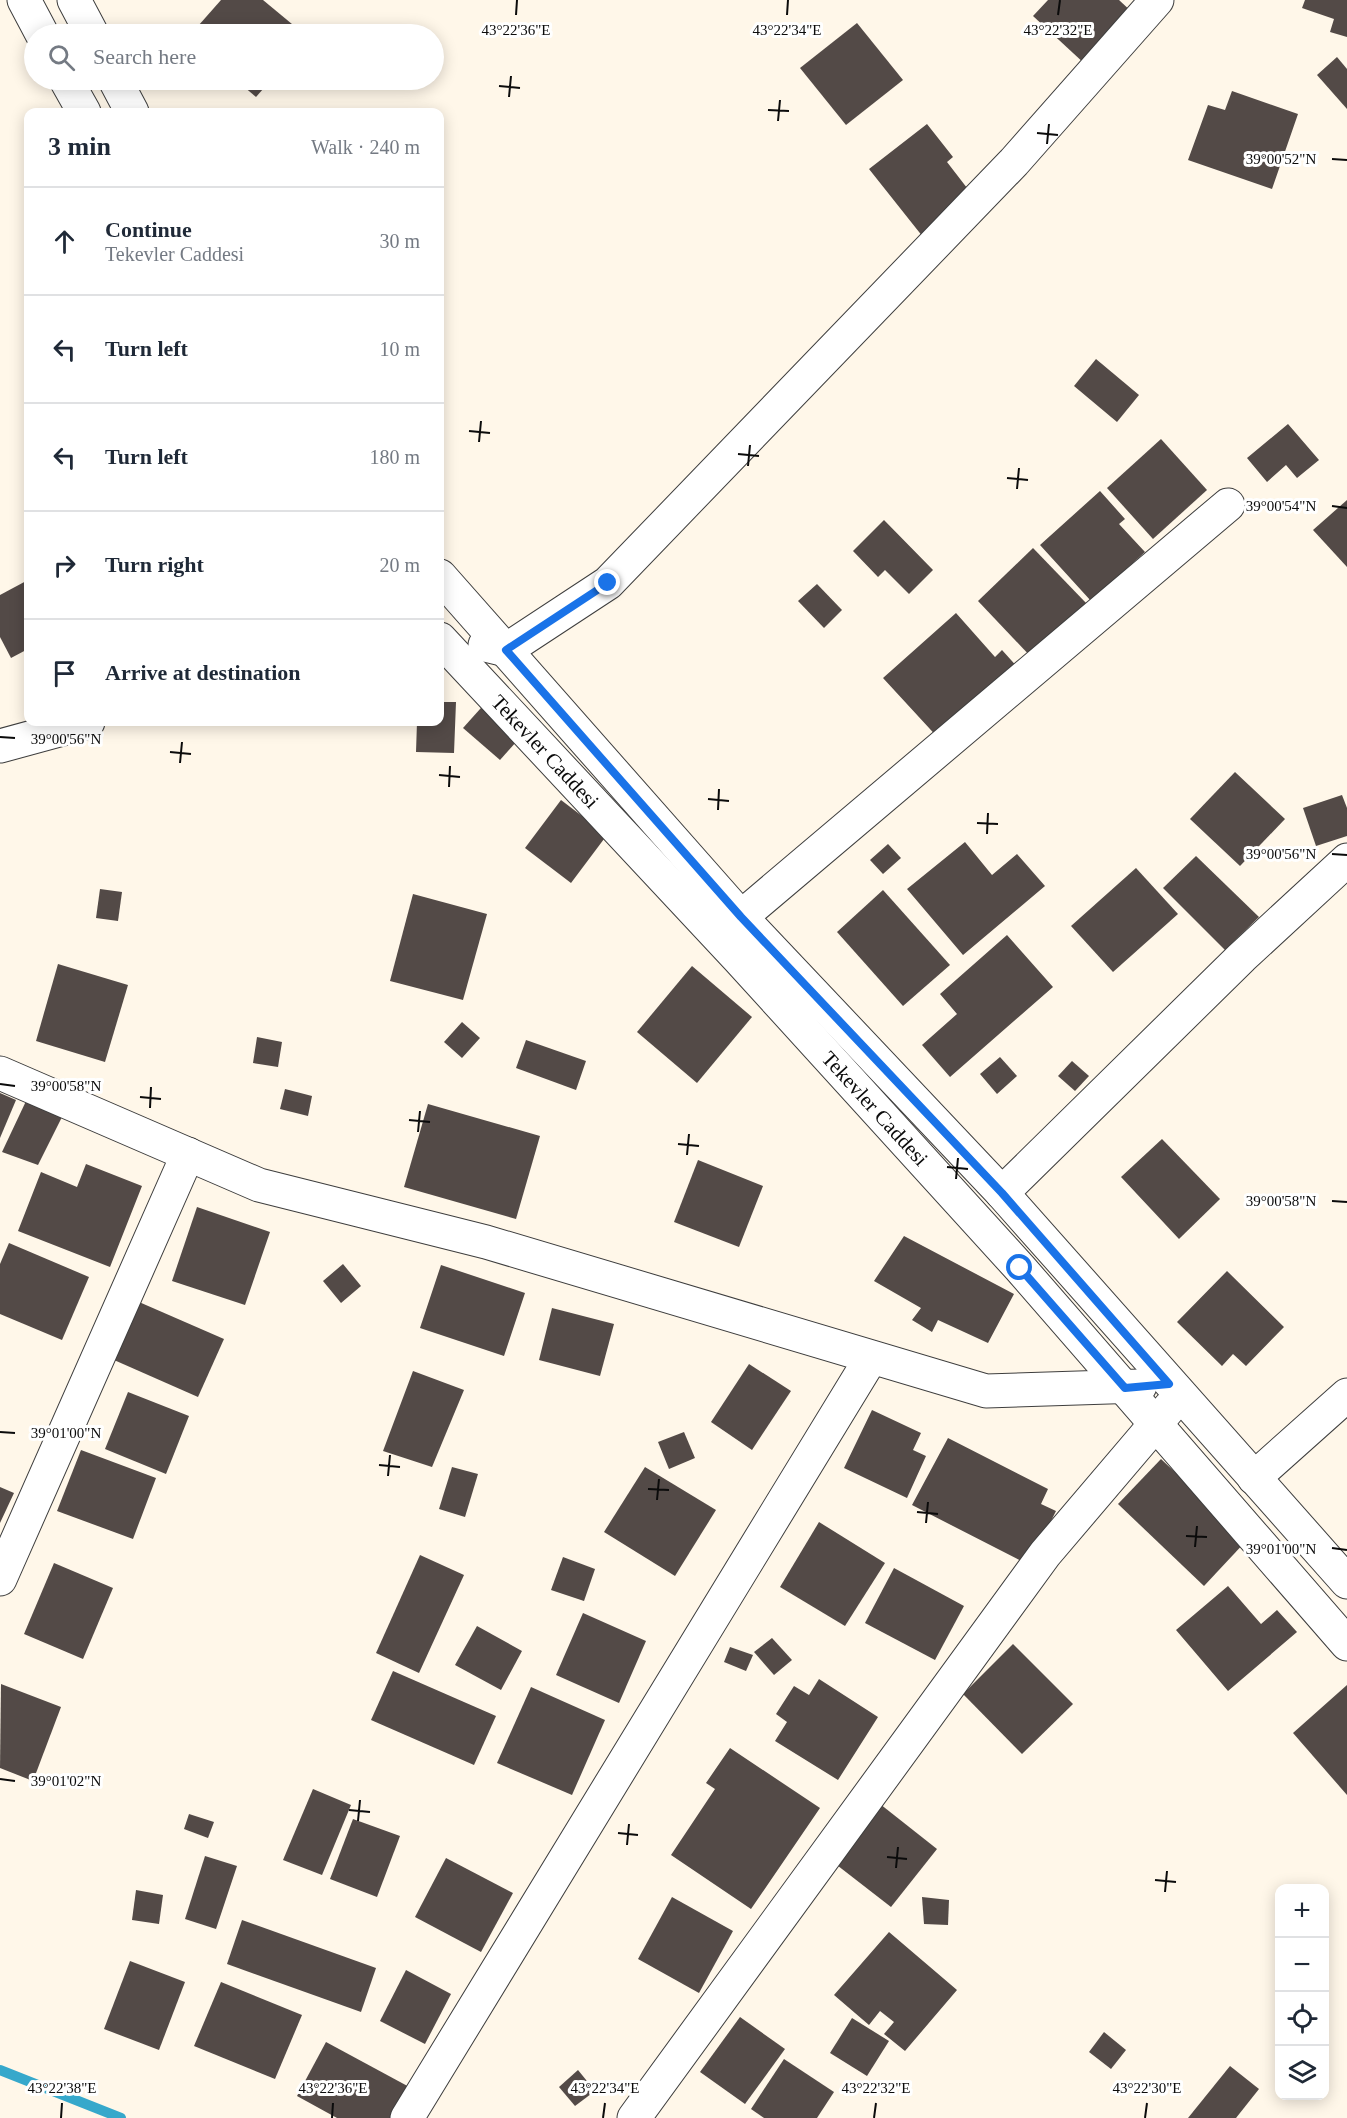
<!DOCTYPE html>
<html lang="en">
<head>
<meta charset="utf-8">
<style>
	body { margin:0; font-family:"Times New Roman",serif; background:#f2f2f3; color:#1f2937 }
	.controls { position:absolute; right:18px; bottom:18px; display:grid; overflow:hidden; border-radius:12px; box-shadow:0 3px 15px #0003 }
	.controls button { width:54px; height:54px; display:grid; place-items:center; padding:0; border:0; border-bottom:2px solid #e0e1e3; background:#fff; color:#1f2937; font:30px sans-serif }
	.stop { position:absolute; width:18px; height:18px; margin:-14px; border:4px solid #1a73e8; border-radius:50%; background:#fff }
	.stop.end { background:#1a73e8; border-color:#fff; box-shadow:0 2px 6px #0008 }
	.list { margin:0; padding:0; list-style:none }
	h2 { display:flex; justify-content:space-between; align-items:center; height:78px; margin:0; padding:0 24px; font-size:26px }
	h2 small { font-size:20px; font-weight:400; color:#747a83 }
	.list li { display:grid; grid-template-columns:39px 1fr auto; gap:18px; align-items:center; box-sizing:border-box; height:108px; padding:0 24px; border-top:2px solid #e0e1e3 }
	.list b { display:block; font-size:22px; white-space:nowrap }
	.list p { margin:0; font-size:20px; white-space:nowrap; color:#747a83 }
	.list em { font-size:20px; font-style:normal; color:#747a83 }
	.icon { flex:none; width:33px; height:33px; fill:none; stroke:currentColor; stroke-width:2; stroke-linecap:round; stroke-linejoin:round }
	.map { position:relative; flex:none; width:1347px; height:2118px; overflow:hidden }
	.search { position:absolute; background:#fff; box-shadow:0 3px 15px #0003; left:24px; top:24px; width:420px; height:66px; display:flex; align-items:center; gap:15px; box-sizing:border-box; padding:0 21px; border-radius:33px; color:#747a83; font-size:22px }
	.panel { position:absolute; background:#fff; box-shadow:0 3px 15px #0003; left:24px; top:108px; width:420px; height:618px; border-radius:12px }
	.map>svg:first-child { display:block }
</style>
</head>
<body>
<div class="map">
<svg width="1347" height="2118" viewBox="0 0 1347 2118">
	<rect width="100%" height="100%" fill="#fff7e9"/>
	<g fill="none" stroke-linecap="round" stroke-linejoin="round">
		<!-- stream -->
		<path stroke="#36a8cb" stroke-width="10" d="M0,2070L121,2118"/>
	</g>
	<!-- building -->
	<g fill="#534a47">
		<path d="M221,0H263L304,34H191Z"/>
		<path d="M1048,0H1119L1134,14L1086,65L1033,16Z"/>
		<path d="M1305,0H1347V37L1330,32L1334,19L1302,8Z"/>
		<path d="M857,23L903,80L846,125L800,68Z"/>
		<path d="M1337,57L1347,69V109L1317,75Z"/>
		<path d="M236,80H271L256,97Z"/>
		<path d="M1232,91L1298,114L1272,189L1188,160L1208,105L1225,110Z"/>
		<path d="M927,124L953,157L947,162L974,197L923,237L869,169Z"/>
		<path d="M1096,359L1139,395L1117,422L1074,386Z"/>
		<path d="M1288,424L1319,460L1297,478L1286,465L1267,482L1247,458Z"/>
		<path d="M1161,439L1207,490L1153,539L1107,488Z"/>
		<path d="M1100,491L1125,519L1119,524L1145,552L1091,601L1040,545Z"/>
		<path d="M1347,500V567L1313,530Z"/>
		<path d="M884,520L933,570L909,594L885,570L878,577L853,551Z"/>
		<path d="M1033,548L1087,604L1032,658L978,601Z"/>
		<path d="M28,580V649L11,658L0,637V595Z"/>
		<path d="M817,584L842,610L824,628L798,601Z"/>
		<path d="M956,613L995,657L1002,650L1020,670L941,741L883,678Z"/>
		<path d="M489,699L526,731L500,760L463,728Z"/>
		<path d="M440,702H456L454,753L416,752L417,722H440Z"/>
		<path d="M1235,772L1285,819L1240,866L1190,819Z"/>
		<path d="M1342,795L1347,808V836L1316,846L1303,808Z"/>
		<path d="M561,800L607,835L571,883L525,848Z"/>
		<path d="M965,842L992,875L1017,854L1045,886L963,955L907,889Z"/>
		<path d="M888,844L901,858L883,874L870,860Z"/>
		<path d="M1196,856L1259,917L1225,950L1163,888Z"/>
		<path d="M1136,868L1178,914L1113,972L1071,926Z"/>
		<path d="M100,889L122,892L118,921L96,918Z"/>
		<path d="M883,890L950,965L903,1006L837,932Z"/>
		<path d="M413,894L487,914L463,1000L390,981Z"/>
		<path d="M1007,935L1053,987L950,1077L922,1045L957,1014L940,994Z"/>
		<path d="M58,964L128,985L105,1062L36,1041Z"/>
		<path d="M692,966L752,1017L697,1083L637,1032Z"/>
		<path d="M462,1022L480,1038L462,1058L444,1042Z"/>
		<path d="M257,1037L282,1042L278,1067L253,1063Z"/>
		<path d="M526,1040L586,1061L576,1090L516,1068Z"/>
		<path d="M1000,1057L1017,1076L997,1094L980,1074Z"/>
		<path d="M1072,1061L1089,1076L1075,1091L1058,1076Z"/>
		<path d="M285,1089L312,1096L308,1116L280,1109Z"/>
		<path d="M0,1093L16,1100L0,1138Z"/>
		<path d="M27,1099L62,1117L38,1165L2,1152Z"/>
		<path d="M428,1104L540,1136L516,1219L404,1187Z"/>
		<path d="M1162,1139L1220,1199L1179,1239L1121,1177Z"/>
		<path d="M698,1160L763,1186L739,1247L674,1222Z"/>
		<path d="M86,1164L142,1186L110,1267L18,1231L41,1172L77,1187Z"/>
		<path d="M197,1207L270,1232L245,1305L172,1281Z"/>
		<path d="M904,1236L1014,1294L988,1343L938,1320L932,1332L912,1320L921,1308L874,1281Z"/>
		<path d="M9,1243L89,1277L62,1340L0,1314V1264Z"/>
		<path d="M343,1264L361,1286L341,1303L323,1281Z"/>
		<path d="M441,1265L525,1293L504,1356L420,1328Z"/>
		<path d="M1227,1271L1284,1327L1246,1366L1233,1354L1222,1366L1177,1322Z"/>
		<path d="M139,1302L224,1339L198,1397L114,1360Z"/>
		<path d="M552,1308L614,1324L600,1376L539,1360Z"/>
		<path d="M749,1364L791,1391L752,1450L711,1422Z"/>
		<path d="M413,1371L464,1390L432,1467L383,1451Z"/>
		<path d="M128,1392L189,1416L166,1474L105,1449Z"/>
		<path d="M872,1410L921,1433L913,1450L926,1456L907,1498L844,1468Z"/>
		<path d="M684,1432L695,1458L669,1469L658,1442Z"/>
		<path d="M948,1438L1048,1489L1041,1504L1056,1511L1029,1565L912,1505Z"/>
		<path d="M81,1450L156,1478L133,1539L57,1511Z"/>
		<path d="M1161,1459L1247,1540L1204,1586L1118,1504Z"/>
		<path d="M452,1467L478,1474L465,1517L439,1509Z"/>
		<path d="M645,1467L716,1510L675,1576L604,1532Z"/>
		<path d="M0,1487L14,1493L0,1523Z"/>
		<path d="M819,1522L885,1563L845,1626L780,1587Z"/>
		<path d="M420,1555L464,1575L419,1673L376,1653Z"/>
		<path d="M563,1557L595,1569L584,1601L551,1590Z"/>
		<path d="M54,1563L113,1588L83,1659L24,1634Z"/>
		<path d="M894,1568L964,1606L935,1660L865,1623Z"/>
		<path d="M1228,1586L1261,1624L1277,1610L1297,1632L1228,1691L1176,1630Z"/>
		<path d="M583,1613L646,1641L619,1703L556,1675Z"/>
		<path d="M477,1626L522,1651L501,1690L455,1665Z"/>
		<path d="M772,1638L792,1660L774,1675L754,1652Z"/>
		<path d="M1013,1644L1073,1704L1022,1754L963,1694Z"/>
		<path d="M730,1647L753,1655L746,1671L724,1662Z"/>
		<path d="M393,1671L496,1716L474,1765L371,1720Z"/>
		<path d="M819,1679L878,1717L838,1780L775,1741L787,1722L776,1714L794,1686L809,1695Z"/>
		<path d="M1,1684L61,1707L33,1781L0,1768Z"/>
		<path d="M1347,1685V1795L1293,1733Z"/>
		<path d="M531,1687L605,1720L572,1795L497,1763Z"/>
		<path d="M730,1748L820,1808L751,1909L671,1855L715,1789L706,1783Z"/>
		<path d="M313,1789L351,1805L322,1875L283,1860Z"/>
		<path d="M880,1804L937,1849L891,1907L833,1862Z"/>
		<path d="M189,1814L214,1822L208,1838L184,1829Z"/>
		<path d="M353,1819L400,1836L377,1897L330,1879Z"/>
		<path d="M205,1856L237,1866L216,1929L185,1919Z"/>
		<path d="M446,1858L513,1893L481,1952L415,1917Z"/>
		<path d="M136,1890L163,1895L159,1924L132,1920Z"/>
		<path d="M672,1897L733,1931L699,1993L638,1959Z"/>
		<path d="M922,1897L949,1900L948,1925L924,1924Z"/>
		<path d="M242,1920L376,1968L361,2012L227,1964Z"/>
		<path d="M889,1932L957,1990L905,2051L884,2034L894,2022L880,2011L869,2025L834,1995Z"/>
		<path d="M130,1961L185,1982L159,2050L104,2029Z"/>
		<path d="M406,1970L451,1994L425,2044L380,2021Z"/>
		<path d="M221,1982L302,2015L275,2079L194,2046Z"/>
		<path d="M740,2017L785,2049L745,2104L700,2072Z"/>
		<path d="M852,2018L889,2041L867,2076L830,2053Z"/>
		<path d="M1104,2032L1126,2050L1111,2069L1089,2052Z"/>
		<path d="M326,2042L413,2089L398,2118H337L297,2096Z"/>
		<path d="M784,2059L834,2092L817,2118H764L751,2109Z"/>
		<path d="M1230,2066L1259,2089L1236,2118H1188Z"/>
		<path d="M578,2070L595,2091L575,2106L559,2087Z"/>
	</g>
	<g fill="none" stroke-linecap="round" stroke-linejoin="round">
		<!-- minor casing -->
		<g stroke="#3e3e3e" stroke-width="35">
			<g id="minor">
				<path d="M24,0L42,34"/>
				<path d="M74,0L92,34"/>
				<path d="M66,80L84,112"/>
				<path d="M115,80L132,112"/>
				<path d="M440,576L741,917L1002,1193L1347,1582"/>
				<path id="s1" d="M440,639L738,958L1020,1268L1347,1644"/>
				<path d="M485,645L506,650L608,583L1014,162L1157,0"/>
				<path d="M0,746L88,722"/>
				<path d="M741,917L1228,505"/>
				<path d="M0,1073L259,1185L486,1242L986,1391L1140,1386"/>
				<path d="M1002,1193L1242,957L1347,860"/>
				<path d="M1254,1478L1347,1395"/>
				<path d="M0,1579L188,1154"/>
				<path d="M407,2118L871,1358"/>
				<path d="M634,2118L1045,1554L1170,1407"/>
			</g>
		</g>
		<!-- minor -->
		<use href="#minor" stroke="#fff" stroke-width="33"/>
	</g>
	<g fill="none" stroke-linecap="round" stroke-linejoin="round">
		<!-- route -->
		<path stroke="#1a73e8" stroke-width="8" d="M608,583L506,650L741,917L1002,1193L1169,1384L1125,1388L1020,1268"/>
	</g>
	<!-- ticks -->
	<path fill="none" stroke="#0b0b0b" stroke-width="2" d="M516,15L517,0M787,15L788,0M1058,15L1060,0M499,86L520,88M509,97L511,76M768,110L789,111M778,121L780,100M1037,133L1058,135M1047,144L1049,124M1332,159L1347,160M469,431L490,433M479,442L481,421M738,454L759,456M748,466L750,445M1007,478L1028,480M1017,489L1019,468M1332,506L1347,508M0,737L15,738M170,752L191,754M180,763L182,742M439,775L460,777M449,787L450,766M708,799L729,801M718,810L719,789M977,823L998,824M987,834L988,813M1332,854L1347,855M0,1084L15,1086M140,1097L161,1099M150,1108L151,1087M409,1120L430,1122M418,1132L420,1111M678,1144L699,1146M687,1155L689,1134M947,1167L968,1169M956,1179L958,1158M1332,1201L1347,1202M0,1432L15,1433M379,1465L400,1467M388,1476L390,1455M648,1489L669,1490M657,1500L659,1479M917,1512L938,1514M926,1523L928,1502M1186,1536L1207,1537M1195,1547L1197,1526M1332,1548L1347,1550M0,1779L15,1781M349,1810L370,1812M358,1821L360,1800M618,1833L638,1835M627,1845L629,1824M887,1857L907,1859M896,1868L898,1847M1155,1880L1176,1882M1165,1892L1167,1871M61,2118L62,2103M332,2118L333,2103M603,2118L605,2103M874,2118L876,2103M1145,2118L1147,2103"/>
	<g text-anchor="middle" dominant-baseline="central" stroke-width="6" stroke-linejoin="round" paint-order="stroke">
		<!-- street labels -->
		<g font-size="21" fill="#0b0b0b" stroke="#fff">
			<text stroke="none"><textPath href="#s1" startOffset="154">Tekevler Caddesi</textPath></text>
			<text stroke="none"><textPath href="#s1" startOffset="640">Tekevler Caddesi</textPath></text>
		</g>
	</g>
	<g font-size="15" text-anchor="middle" fill="#0b0b0b" stroke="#fff" stroke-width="6" stroke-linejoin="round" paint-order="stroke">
		<text x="516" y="35">43°22'36"E</text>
		<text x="787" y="35">43°22'34"E</text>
		<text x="1058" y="35">43°22'32"E</text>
		<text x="1281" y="164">39°00'52"N</text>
		<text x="1281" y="511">39°00'54"N</text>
		<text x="66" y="744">39°00'56"N</text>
		<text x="1281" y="859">39°00'56"N</text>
		<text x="66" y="1091">39°00'58"N</text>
		<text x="1281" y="1206">39°00'58"N</text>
		<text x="66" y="1438">39°01'00"N</text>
		<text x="1281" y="1554">39°01'00"N</text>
		<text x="66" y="1786">39°01'02"N</text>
		<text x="62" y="2093">43°22'38"E</text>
		<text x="333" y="2093">43°22'36"E</text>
		<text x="605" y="2093">43°22'34"E</text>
		<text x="876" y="2093">43°22'32"E</text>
		<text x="1147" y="2093">43°22'30"E</text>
	</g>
</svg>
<div class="controls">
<button>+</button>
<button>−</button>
<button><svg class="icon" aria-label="locate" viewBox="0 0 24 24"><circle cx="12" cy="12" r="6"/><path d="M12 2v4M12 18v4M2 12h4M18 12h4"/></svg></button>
<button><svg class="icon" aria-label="layers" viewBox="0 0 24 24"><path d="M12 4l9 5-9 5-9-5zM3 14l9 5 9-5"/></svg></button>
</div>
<div class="stop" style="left:1020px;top:1268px"></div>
<div class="stop end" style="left:608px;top:583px"></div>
<div class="search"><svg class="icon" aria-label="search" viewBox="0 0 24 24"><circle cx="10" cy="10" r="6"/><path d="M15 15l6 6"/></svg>Search here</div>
<section class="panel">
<h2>3 min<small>Walk · 240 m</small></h2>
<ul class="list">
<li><svg class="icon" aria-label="ahead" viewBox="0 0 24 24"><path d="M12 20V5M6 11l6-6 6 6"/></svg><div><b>Continue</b><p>Tekevler Caddesi</p></div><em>30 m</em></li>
<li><svg class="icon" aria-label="left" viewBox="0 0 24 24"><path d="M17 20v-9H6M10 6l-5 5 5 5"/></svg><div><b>Turn left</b></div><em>10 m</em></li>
<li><svg class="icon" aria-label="left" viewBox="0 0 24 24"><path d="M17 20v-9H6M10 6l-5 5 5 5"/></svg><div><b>Turn left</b></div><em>180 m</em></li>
<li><svg class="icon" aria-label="right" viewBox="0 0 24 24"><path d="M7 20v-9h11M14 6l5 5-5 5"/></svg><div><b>Turn right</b></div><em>20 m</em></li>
<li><svg class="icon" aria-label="arrive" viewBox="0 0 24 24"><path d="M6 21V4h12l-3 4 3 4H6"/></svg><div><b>Arrive at destination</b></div></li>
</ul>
</section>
</div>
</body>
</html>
